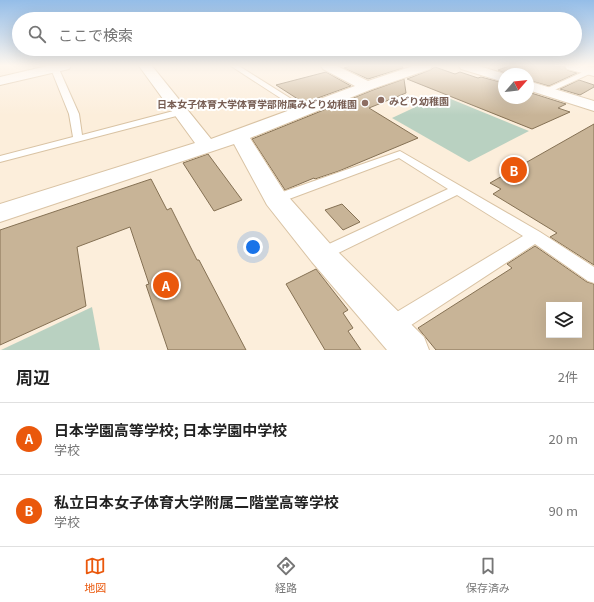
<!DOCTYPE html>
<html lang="ja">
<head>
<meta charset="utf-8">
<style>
	body { margin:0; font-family:Georgia,"Noto Sans JP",serif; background:#f2f2f2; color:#222 }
	.controls { position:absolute; right:12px; bottom:12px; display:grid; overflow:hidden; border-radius:0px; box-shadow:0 4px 16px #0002 }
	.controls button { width:36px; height:36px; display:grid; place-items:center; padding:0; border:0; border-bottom:1px solid #e0e0e0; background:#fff; color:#222; font:20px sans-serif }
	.compass { position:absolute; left:498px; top:68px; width:36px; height:36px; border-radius:50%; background:#fff; box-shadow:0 4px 16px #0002; rotate:62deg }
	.you { position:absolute; left:253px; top:247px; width:14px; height:14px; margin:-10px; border:3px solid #fff; border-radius:50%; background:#1a73e8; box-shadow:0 0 0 6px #1a73e833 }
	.badge { display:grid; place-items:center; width:26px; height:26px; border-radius:50%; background:#ea580c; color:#fff; font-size:13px; font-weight:700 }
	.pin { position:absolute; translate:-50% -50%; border:2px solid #fff; box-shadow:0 1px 4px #0006 }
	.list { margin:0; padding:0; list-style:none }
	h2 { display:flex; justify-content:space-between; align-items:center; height:52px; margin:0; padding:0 16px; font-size:17px }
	h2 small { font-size:13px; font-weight:400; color:#767676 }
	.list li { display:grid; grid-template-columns:26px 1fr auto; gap:12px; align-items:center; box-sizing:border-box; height:72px; padding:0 16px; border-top:1px solid #e0e0e0 }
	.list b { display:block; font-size:15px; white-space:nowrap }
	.list p { margin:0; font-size:13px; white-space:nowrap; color:#767676 }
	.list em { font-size:13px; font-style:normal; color:#767676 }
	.icon { flex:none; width:22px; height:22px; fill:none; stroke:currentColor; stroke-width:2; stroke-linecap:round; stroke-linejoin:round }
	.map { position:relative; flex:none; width:594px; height:350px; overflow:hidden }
	.search { position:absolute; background:#fff; box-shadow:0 4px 16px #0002; left:12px; right:12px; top:12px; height:44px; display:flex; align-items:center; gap:10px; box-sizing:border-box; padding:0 14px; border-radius:22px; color:#767676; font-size:15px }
	.sheet { height:196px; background:#fff }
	nav { display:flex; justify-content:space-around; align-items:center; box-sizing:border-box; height:56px; border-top:1px solid #e0e0e0; background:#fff; font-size:11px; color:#767676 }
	nav a { display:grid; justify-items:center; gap:2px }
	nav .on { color:#ea580c }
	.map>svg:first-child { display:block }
</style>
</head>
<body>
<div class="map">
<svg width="594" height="350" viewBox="0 0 594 350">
	<rect width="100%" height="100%" fill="#fceedb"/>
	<!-- green -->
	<g fill="#b9d1c1">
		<path d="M441,95L529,131L469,162L392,118Z"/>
		<path d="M92,307L100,350H1Z"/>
	</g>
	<!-- building -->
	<g fill="#c8b497" stroke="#857154" fill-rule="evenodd">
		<path d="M350,66H402L403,68L368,79L344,68Z"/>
		<path d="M509,66H564L567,70L577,73L549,86L528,80V74H506L498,70Z"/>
		<path d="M435,67L455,74L460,72L478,78L481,77L504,83V98H528V92L566,104L558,108L570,112L532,129L407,79L430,70Z"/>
		<path d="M326,72L351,86L304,103L276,85Z"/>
		<path d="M404,79L406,93L369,108L418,138L339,171L315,179L314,178L285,190L252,139L373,90Z"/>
		<path d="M579,80L594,85V87L580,95L560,89Z"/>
		<path d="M594,124V265L550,237L557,233L493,194L501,189L490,183Z"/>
		<path d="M208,154L242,200L214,211L183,163Z"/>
		<path d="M151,179L167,210L171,208L197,260H199L246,350H168L146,285L149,284L130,227L77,247L86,306L0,345V230Z"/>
		<path d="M342,204L360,222L343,230L325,210Z"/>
		<path d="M535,246L587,282L594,284V350H436L418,328L512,268L507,264ZM549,305H579V335H549Z"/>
		<path d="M316,269L348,310L343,313L353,328L348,331L361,350H325L286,284Z"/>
	</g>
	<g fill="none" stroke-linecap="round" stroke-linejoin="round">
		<!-- service casing -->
		<g stroke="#d9c3a4" stroke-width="2">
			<g id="service">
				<path d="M231,66H239L309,110L308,112H302Z"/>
				<path d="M55,67L59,69L79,114L82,135L181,109L186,112L184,114L0,162V156L73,137L69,114L51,69Z"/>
				<path d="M594,67V72L550,92H547L543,90Z"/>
				<path d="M400,151L540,232L594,267V283L588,281L535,244L399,333L392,335L385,333L382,326L385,319L523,236L457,195L328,258L322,260L316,258L314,254L316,250L448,189L399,158L281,202L276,203L271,202L269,199L271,196Z"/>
			</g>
		</g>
		<!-- minor casing -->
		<g stroke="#d9c3a4" stroke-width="2">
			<g id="minor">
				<path d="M47,66H71L69,69L0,85V77Z"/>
				<path d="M139,66H152L211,139L355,86L323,69L321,66H337L368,81L413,66H432L430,69L372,89L250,138L285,193L332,246L424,337L429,350H387L312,262L267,205L234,144L0,222V204L195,143Z"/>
				<path d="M459,66H479L505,74L504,82L461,69Z"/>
				<path d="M565,66H587L594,68V76L567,69Z"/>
				<path d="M528,81L594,101V111L528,90Z"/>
			</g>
		</g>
		<!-- service -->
		<use href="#service" fill="#fff" fill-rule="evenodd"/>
		<!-- minor -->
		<use href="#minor" fill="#fff" fill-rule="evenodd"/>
	</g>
	<!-- sky -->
	<linearGradient id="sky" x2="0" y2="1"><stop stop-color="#94bde8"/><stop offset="0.57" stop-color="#fef7ef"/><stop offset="1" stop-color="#fef7ef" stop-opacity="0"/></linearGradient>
	<rect width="594" height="115" fill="url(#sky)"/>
	<!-- markers -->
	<g fill="#8d6e63" stroke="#fff" stroke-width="1.5">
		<circle cx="381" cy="100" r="4"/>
		<circle cx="365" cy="103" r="4"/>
	</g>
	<g text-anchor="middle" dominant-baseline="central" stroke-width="4" stroke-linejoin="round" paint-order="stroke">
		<!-- far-education labels -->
		<g font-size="10" font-weight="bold" fill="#785e54" stroke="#fff" text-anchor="start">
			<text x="389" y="100">みどり幼稚園</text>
			<text x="357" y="103" text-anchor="end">日本女子体育大学体育学部附属みどり幼稚園</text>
		</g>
	</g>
</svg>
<div class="controls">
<button><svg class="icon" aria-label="layers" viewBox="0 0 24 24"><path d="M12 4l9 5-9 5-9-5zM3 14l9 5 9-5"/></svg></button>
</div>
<svg class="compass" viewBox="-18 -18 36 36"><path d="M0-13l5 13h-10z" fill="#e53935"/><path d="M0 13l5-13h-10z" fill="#767676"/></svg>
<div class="you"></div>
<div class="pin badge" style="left:166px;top:285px">A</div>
<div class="pin badge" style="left:514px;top:170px">B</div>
<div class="search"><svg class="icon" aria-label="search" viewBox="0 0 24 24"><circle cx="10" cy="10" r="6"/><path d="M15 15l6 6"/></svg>ここで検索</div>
</div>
<section class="sheet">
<h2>周辺<small>2件</small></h2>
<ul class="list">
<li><span class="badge">A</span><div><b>日本学園高等学校; 日本学園中学校</b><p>学校</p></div><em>20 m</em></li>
<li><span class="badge">B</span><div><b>私立日本女子体育大学附属二階堂高等学校</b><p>学校</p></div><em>90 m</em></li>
</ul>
</section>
<nav>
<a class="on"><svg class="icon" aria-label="map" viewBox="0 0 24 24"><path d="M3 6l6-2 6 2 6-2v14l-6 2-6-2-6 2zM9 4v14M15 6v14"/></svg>地図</a>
<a><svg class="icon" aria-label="directions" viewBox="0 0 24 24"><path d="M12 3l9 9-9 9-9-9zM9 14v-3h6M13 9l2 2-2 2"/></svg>経路</a>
<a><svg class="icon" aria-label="saved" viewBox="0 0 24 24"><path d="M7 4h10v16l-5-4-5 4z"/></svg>保存済み</a>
</nav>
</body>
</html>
